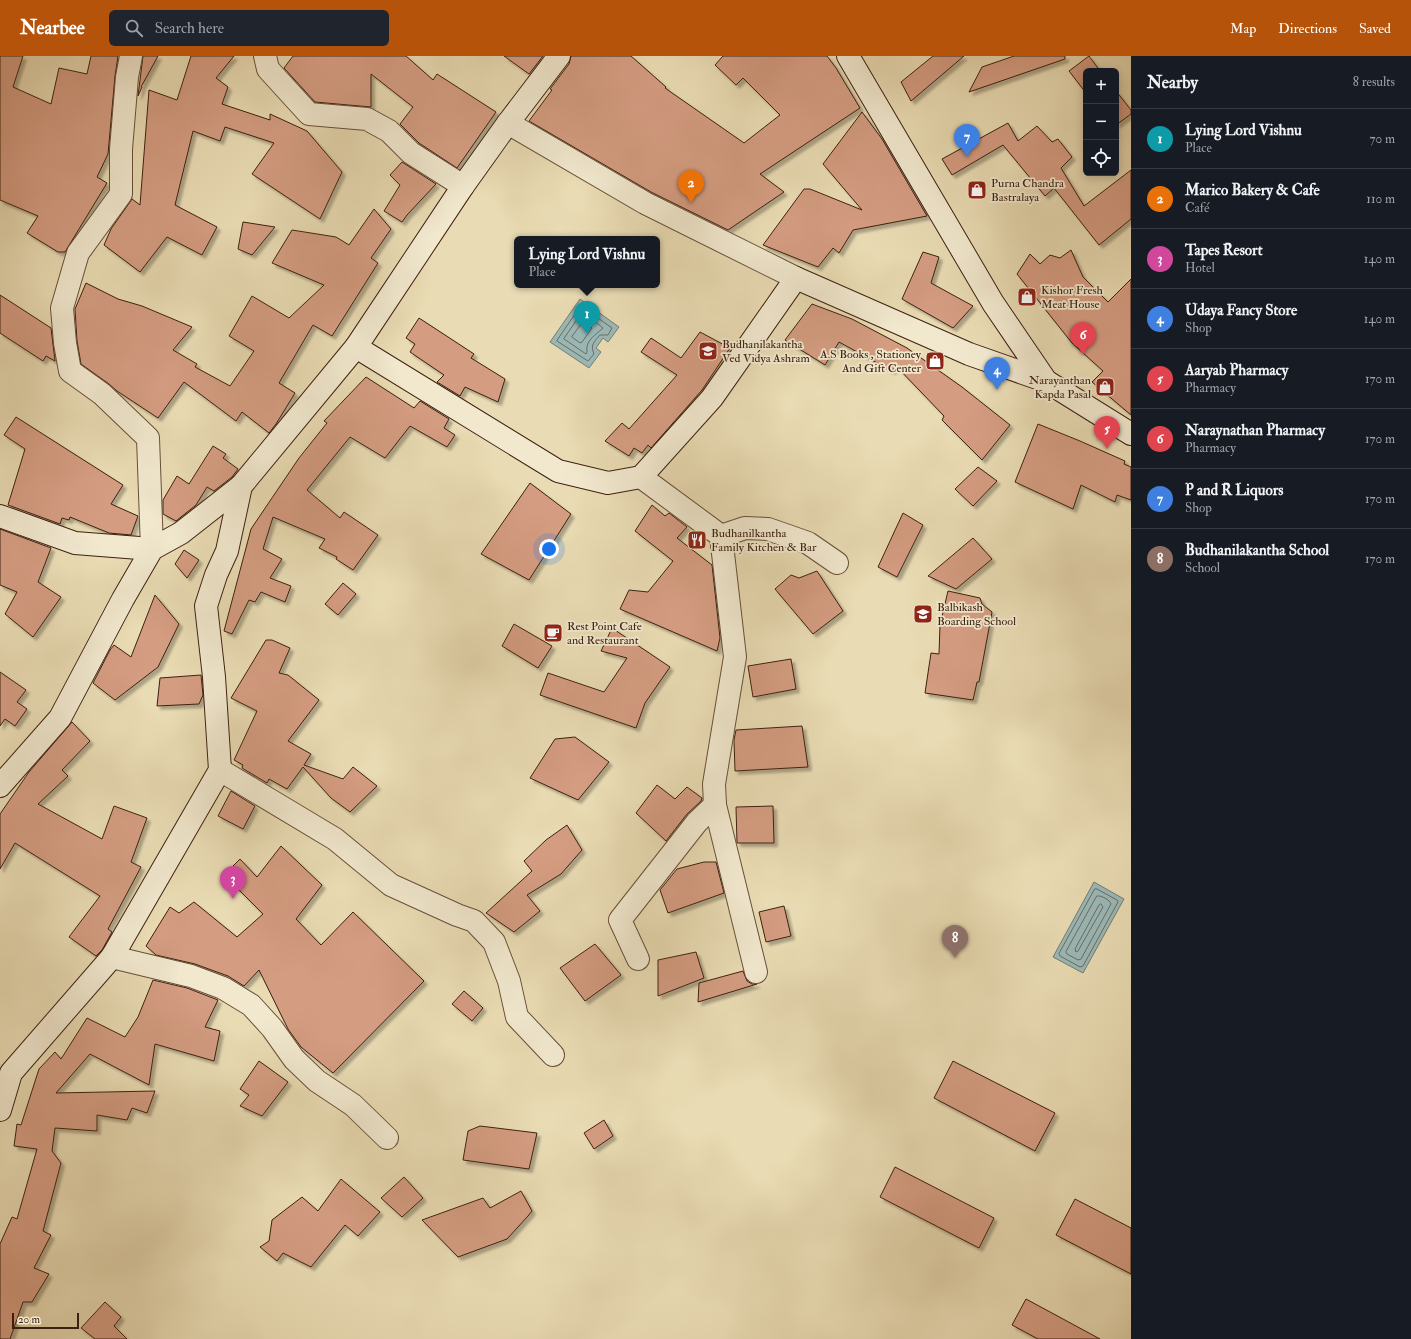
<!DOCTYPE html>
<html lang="en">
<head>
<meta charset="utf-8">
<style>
	body { margin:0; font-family:"IM FELL Double Pica",serif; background:#20242c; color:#f1f3f6 }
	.controls { position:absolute; right:12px; top:12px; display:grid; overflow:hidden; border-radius:6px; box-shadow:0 2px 10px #0003 }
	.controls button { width:36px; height:36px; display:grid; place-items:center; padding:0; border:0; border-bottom:1px solid #363941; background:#171b24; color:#f1f3f6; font:20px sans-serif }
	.scale { position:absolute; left:12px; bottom:10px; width:67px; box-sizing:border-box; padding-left:4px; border:2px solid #3e2010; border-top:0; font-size:11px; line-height:14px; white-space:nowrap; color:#3e2010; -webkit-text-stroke:3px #f1e8ce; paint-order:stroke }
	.you { position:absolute; left:549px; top:493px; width:14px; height:14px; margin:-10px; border:3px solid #fff; border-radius:50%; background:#1a73e8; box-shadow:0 0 0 6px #1a73e833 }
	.badge { display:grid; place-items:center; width:26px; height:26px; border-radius:50%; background:#b45309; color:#fff; font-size:13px; font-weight:700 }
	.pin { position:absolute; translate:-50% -33px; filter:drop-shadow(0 1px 2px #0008) }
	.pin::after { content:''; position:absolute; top:21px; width:14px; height:12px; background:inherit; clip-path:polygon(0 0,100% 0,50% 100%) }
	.popup { position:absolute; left:514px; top:180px; width:146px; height:52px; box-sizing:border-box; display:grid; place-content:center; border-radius:6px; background:#171b24; filter:drop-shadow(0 1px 3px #0005); font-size:13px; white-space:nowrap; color:#9ea1a6 }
	.popup b { font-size:15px; color:#f1f3f6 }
	.popup::after { content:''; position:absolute; left:50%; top:100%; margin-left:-8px; border:8px solid transparent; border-top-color:#171b24 }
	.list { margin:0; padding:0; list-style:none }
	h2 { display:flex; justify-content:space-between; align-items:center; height:52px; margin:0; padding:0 16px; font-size:17px }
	h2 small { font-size:13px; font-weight:400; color:#9ea1a6 }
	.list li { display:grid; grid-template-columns:26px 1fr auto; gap:12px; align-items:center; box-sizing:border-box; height:60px; padding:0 16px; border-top:1px solid #363941 }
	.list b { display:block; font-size:15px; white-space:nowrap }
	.list p { margin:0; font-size:13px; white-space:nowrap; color:#9ea1a6 }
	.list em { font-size:13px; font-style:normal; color:#9ea1a6 }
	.icon { flex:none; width:22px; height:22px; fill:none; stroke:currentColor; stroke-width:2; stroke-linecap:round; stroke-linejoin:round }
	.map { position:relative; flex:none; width:1131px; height:1283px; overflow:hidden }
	header { display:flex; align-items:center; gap:24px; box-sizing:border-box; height:56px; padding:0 20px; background:#b45309; color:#fff }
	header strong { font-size:19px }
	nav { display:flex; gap:22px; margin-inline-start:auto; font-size:14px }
	.search { width:280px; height:36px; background:#20242c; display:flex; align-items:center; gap:10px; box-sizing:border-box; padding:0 14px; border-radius:6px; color:#9ea1a6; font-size:15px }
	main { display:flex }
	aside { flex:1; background:#171b24 }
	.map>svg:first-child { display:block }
</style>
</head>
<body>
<header>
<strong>Nearbee</strong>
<div class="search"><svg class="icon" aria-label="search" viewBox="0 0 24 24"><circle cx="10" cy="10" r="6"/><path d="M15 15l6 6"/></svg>Search here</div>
<nav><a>Map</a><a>Directions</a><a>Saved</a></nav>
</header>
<main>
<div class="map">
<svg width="1131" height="1283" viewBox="0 0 1131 1283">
	<defs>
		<filter id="shadow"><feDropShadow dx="3.5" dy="3.5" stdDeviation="1" flood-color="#0004"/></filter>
	</defs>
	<rect width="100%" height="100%" fill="#e9dbb3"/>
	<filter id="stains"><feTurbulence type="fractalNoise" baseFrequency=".005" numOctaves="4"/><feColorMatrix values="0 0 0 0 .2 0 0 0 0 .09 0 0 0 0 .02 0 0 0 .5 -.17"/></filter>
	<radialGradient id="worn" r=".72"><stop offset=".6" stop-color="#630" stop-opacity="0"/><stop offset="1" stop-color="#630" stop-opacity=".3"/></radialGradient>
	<!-- water -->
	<g fill="#9bb9b7" stroke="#767c74">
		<path d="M580,243L619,271L608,286L603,282L596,292L601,296L589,312L550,286Z"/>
		<path d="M1094,826L1124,843L1083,917L1053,901Z"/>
	</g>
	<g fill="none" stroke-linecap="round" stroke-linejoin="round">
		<!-- shore -->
		<g stroke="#6c6c64" stroke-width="1">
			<path d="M581,250L612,272L608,279H600C594,286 590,289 594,298L588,305L557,285Z"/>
			<path d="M582,257H584L603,272C596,279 585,284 587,296L586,298L564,283Z"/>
			<path d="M583,266H585L592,272L582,286L580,287L572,281Z"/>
			<path d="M1095,833H1097L1117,844L1118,846L1083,910L1080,911L1060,900L1059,898Z"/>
			<path d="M1097,840C1101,839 1110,844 1111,848L1081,903L1078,904L1067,898L1066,896Z"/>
			<path d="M1101,848L1103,851L1078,895L1076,896L1075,893L1099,849Z"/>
		</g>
	</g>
	<!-- building -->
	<g fill="#d49c81" stroke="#3e2010" filter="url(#shadow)">
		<path d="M0,0H23L13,31L51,48L59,12L87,18L91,0H118L115,20L108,98L97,121L107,127L65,196H58L27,177L38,160L0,144Z"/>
		<path d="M143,0H158L141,31H142L138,40Z"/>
		<path d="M191,0H234L216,22L228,31L222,48L270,64V58L307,75L342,116L320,163L252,118L274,87L225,71L220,85L193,75L175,149L217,171L202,199L167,181L140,216L104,189L111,173L132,143L140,149L149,34L177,44Z"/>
		<path d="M293,0H406L433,24L437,18L496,56L457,112L419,87L400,68L413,51L371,18V51L315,46L284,12Z"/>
		<path d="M504,0H543L529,18Z"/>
		<path d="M571,0H631L666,31L665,32L744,87L780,59L743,22L736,29L715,9L723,0H827L836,12L860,52L760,118L784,136L728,174L651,136L529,65L552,34L550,33L569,8Z"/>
		<path d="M933,0H964L911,45L901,26Z"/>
		<path d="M1014,0H1065V3L969,36L982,11Z"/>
		<path d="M1089,0L1100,15H1086V37L1069,15Z"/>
		<path d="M1116,35L1131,54V58L1116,69Z"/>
		<path d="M862,56L882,83L927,160L853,174L839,197L833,192L818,211L763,189L804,133H810L862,154L823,108Z"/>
		<path d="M1008,67L1018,85L1037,70L1052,86L1058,83L1072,101L1061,112L1084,150L1131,114V163L1099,189L1054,132L1045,140L1003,89L952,119L942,103Z"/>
		<path d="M402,106L436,128L407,159L402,166L384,155L400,129L390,119Z"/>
		<path d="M374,153L391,173L371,202L378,207L332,280L313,269L279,327L295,337L276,368L269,377L242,356L236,365L184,326L158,362L117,335L109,328L81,308L77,285L75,253L86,227L118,243L142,250L192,271L173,294L197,308L195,311L230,330L254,295L229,280L252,240L289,262L324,229L272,207L292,174L336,181L349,189Z"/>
		<path d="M243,166L275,171L252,199L238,193Z"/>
		<path d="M1071,194L1083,221L1108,246L1131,223V359L1092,326L1103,315L1072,287L1017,218L1030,198L1040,208L1050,199L1060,202Z"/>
		<path d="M923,196L939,201L931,227L973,250L953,272L902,243Z"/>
		<path d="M0,239L51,272L55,305L46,300L43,305L0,277Z"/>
		<path d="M812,248L852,263L907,292L962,331L1010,369L982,404L942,364L944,360L896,310L892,315L839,286L825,309L785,284Z"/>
		<path d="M419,262L474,298L471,302L505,323L498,346L465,331L460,340L437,326L444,319L410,296L415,288L406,282Z"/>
		<path d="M700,276L730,292L702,334L651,392L648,389L642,397L634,392L629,400L605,385L622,367L629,373L677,319L641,296L651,282L681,302Z"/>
		<path d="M366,321L414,352L420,345L449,363L444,372L455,379L447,391L410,370L385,402L350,381L307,434L340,462L344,456L378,479L353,514L336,503L337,501L319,492L325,483L273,461L263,493L282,503L270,522L291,530L285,546L261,536L255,546L249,544L232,578L224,575L251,473L299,402L327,367L324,365Z"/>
		<path d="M16,361L123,429L111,448L138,460L131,479L109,477L70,461L69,464L62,462L60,468L8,449L25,393L4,379Z"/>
		<path d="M1038,368L1080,385L1125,405L1124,408L1131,411V444L1117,439L1115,446L1081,429L1073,453L1015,426Z"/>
		<path d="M213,390L226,398L223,402L238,413L232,421L214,435L207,431L196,449L176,465L163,458V444L177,420L189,428Z"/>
		<path d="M978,411L997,425L973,450L955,433Z"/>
		<path d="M530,427L571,458L529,524L481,498Z"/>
		<path d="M652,449L665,460L669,457L687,471L677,482L712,509L720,582L717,595L620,553L629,534L648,536L673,505L635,475Z"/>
		<path d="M903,457L923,469L897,521L878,511Z"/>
		<path d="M0,473L51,492L38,526L61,541L33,581L5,558L17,536L0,529Z"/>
		<path d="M973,482L992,503L956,533L928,520Z"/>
		<path d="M184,494L199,504L187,522L175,508Z"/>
		<path d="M817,515L843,555L813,578L775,533L791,519L799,522Z"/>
		<path d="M343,527L356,538L338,559L325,548Z"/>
		<path d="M948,535L980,542L982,548L992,556L979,626H977L973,644L925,637L931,597L939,598L940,569Z"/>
		<path d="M155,539L179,568L158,611L115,644L93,627L110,594L114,589L131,601Z"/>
		<path d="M514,568L552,590L538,612L502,590Z"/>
		<path d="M612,572L670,611L645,647L636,672L540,639L548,617L604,636L627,602L601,595Z"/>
		<path d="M266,584H272L290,592L279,617L288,619L319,644L288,685L311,698L304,709L343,723L353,711L377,730L350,756L331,742L303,711L287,733L269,723L267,727L242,712L243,709L234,704L257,655L231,642Z"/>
		<path d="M791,603L796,633L753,641L748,610Z"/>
		<path d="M0,616L26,634L17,646L27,653L15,670L5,663L0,670Z"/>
		<path d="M201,619L203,639L199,648L157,650L160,622Z"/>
		<path d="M72,666L90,685L62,714L68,720L38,748L102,783L114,750L147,762L131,806L141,811L108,873L112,876L102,894L96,900L69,881L100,840L15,787L0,813V758L29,716Z"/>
		<path d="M802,670L808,711L735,715L734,684L736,674Z"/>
		<path d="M575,681L609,706L578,744L530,722L555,683Z"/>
		<path d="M657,729L675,743L687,731L702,742L701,745L687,758L666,785L636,757Z"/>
		<path d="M231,735L255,750L243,773L218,760Z"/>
		<path d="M773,750L774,787H737L736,751Z"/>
		<path d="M567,769L582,794L561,818L527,839L540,855L514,876L486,857L532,815L524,805L546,784Z"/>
		<path d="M281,790L322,829L296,863L321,889L353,856L424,925L333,1017L301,991L288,973L259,914L244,930L228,920L195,908L156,899L146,890L170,851L179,857L194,846L237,881L263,858L224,819L240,803L257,821Z"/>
		<path d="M704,806H716L724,837L668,857L660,834L677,813Z"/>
		<path d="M784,850L791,880L766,886L759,856Z"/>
		<path d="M595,888L621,919L585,945L560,912Z"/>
		<path d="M696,896L704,922L658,940V904Z"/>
		<path d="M743,915L747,925L752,928H757L698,946L699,927Z"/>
		<path d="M153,924L187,932L218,944L205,971L220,975L214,1005L155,988L149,1029L90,998L56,1037L155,1035L147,1057L132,1052L127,1064L97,1059V1075L55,1072L52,1095L61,1107L43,1175L51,1179L34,1212L49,1218L32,1246H23L10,1283H0V1188L12,1161L17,1163L37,1093L14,1090L17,1068L21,1069L39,1013L55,996L61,1003L87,962L125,981L138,961Z"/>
		<path d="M464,935L483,952L472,965L452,948Z"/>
		<path d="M259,1005L288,1026L262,1060L240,1050L249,1039L240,1033Z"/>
		<path d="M953,1005L1055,1057L1035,1095L934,1042Z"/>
		<path d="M604,1064L613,1080L594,1093L584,1077Z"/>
		<path d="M480,1070L537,1077L529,1113L463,1104L468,1075Z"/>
		<path d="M895,1111L994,1162L979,1192L880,1141Z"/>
		<path d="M404,1121L423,1142L402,1161L381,1142Z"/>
		<path d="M341,1123L380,1156L358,1180L345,1169L311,1211L283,1197L277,1205L260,1191L269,1185L272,1164L302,1141L318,1155Z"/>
		<path d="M521,1135L532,1155L528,1160L507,1183L458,1201L422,1164L483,1142L490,1152Z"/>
		<path d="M1075,1143L1131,1172V1218L1056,1179Z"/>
		<path d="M1026,1243L1100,1283H1038L1012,1269Z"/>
		<path d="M105,1246L121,1261L114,1270L127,1283H95L81,1272Z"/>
	</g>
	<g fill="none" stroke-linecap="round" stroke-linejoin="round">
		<!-- street casing -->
		<g stroke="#694f39" stroke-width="24">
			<g id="street">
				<path d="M131,0L127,21L121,93V138L78,197L62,252L65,287L70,315L102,338L148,382L152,493"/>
				<path d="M265,0L268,13L309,58L367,63L389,75L411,97L463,130"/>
				<path d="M508,67L645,147L796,222"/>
				<path d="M641,421L721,480L735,601L714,728L715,749L756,916"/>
				<path d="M721,480L745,472L768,473L808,487L837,507"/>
				<path d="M220,714L335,783L391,829L457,859L474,865L494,886L509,925L517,961L553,999"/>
				<path d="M112,901L191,920L223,932L251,949L272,972L294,1003L317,1025L353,1049L387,1082"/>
				<path d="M638,903L620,864L697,766L715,749"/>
			</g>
		</g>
		<!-- secondary casing -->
		<g stroke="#3e2010" stroke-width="24">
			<g id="secondary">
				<path d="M848,0L993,247L1046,325"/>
				<path d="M356,291L558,415L608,427L641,421L712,342L796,222L969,298L1046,325L1131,378"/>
				<path d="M0,460L75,487L152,493"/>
				<path d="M0,730L60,662L123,543L152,493L181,477L241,430"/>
				<path d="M0,1054L11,1017L112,901L220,714L214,621L206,550L216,519L227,495L241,430L356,291L463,130L508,67L559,0"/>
			</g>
		</g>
		<!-- street -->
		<use href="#street" stroke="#f1e8ce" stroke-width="22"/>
		<!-- secondary -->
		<use href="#secondary" stroke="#f1e8ce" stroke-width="22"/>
	</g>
	<!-- icons -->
	<defs>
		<g id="shop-square" transform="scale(1)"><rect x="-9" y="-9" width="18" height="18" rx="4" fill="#8f2418" stroke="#f1e8ce"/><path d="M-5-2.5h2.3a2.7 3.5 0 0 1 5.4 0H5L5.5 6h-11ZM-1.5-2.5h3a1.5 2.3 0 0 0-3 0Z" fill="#fff"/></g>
		<g id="school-square" transform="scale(1)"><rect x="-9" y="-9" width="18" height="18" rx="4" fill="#8f2418" stroke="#f1e8ce"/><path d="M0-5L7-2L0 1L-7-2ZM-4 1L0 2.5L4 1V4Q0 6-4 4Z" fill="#fff"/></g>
		<g id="restaurant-square" transform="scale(1)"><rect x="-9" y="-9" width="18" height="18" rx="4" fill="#8f2418" stroke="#f1e8ce"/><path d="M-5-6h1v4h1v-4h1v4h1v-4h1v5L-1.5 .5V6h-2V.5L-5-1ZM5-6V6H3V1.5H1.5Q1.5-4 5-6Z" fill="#fff"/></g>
		<g id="cafe-square" transform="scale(1)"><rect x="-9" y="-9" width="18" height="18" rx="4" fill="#8f2418" stroke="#f1e8ce"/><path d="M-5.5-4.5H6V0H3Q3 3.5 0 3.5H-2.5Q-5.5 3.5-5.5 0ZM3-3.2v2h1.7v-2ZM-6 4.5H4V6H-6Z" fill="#fff"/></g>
	</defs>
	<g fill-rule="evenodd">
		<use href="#shop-square" x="977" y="134"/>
		<use href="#shop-square" x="1027" y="241"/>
		<use href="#school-square" x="708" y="295"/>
		<use href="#shop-square" x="935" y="305"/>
		<use href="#shop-square" x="1105" y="331"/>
		<use href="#restaurant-square" x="697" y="484"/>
		<use href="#school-square" x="923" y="558"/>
		<use href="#cafe-square" x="553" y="577"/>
	</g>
	<g text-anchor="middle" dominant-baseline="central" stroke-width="3.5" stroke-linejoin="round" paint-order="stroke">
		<!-- poi labels -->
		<g font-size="12" fill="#3e2010" stroke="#f1e8ce" text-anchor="start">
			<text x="991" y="127">Purna Chandra<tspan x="991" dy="14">Bastralaya</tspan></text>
			<text x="1041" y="234">Kishor Fresh<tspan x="1041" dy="14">Meat House</tspan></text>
			<text x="722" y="288">Budhanilakantha<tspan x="722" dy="14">Ved Vidya Ashram</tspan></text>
			<text x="921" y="298" text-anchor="end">A.S Books , Stationey<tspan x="921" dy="14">And Gift Center</tspan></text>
			<text x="1091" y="324" text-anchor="end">Narayanthan<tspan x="1091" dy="14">Kapda Pasal</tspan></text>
			<text x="711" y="477">Budhanilkantha<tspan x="711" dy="14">Family Kitchen &amp; Bar</tspan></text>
			<text x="937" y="551">Balbikash<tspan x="937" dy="14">Boarding School</tspan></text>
			<text x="567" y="570">Rest Point Cafe<tspan x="567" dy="14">and Restaurant</tspan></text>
		</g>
	</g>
	<rect width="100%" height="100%" filter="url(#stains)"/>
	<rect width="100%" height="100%" fill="url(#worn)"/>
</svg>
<div class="controls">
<button>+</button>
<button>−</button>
<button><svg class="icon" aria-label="locate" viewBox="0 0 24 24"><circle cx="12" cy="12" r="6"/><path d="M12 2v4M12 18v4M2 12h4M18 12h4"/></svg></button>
</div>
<div class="scale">20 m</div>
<div class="you"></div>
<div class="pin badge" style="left:587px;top:278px;background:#0f9aa8">1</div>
<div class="popup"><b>Lying Lord Vishnu</b>Place</div>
<div class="pin badge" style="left:691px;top:147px;background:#e8710a">2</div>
<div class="pin badge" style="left:233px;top:843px;background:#d1479c">3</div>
<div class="pin badge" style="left:997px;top:334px;background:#3f7fe0">4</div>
<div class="pin badge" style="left:1107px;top:393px;background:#e0444e">5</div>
<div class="pin badge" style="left:1083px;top:299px;background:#e0444e">6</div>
<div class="pin badge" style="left:967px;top:101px;background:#3f7fe0">7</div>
<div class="pin badge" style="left:955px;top:902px;background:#8d6e63">8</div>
</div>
<aside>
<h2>Nearby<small>8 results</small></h2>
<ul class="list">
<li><span class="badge" style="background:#0f9aa8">1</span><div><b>Lying Lord Vishnu</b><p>Place</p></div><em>70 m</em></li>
<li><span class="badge" style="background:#e8710a">2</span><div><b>Marico Bakery &amp; Cafe</b><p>Café</p></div><em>110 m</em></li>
<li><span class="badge" style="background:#d1479c">3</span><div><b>Tapes Resort</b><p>Hotel</p></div><em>140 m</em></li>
<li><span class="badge" style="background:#3f7fe0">4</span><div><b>Udaya Fancy Store</b><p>Shop</p></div><em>140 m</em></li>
<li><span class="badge" style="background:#e0444e">5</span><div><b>Aaryab Pharmacy</b><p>Pharmacy</p></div><em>170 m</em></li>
<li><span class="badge" style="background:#e0444e">6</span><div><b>Naraynathan Pharmacy</b><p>Pharmacy</p></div><em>170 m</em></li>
<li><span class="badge" style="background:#3f7fe0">7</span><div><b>P and R Liquors</b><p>Shop</p></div><em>170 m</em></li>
<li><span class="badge" style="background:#8d6e63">8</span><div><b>Budhanilakantha School</b><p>School</p></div><em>170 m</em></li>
</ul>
</aside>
</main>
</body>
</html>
